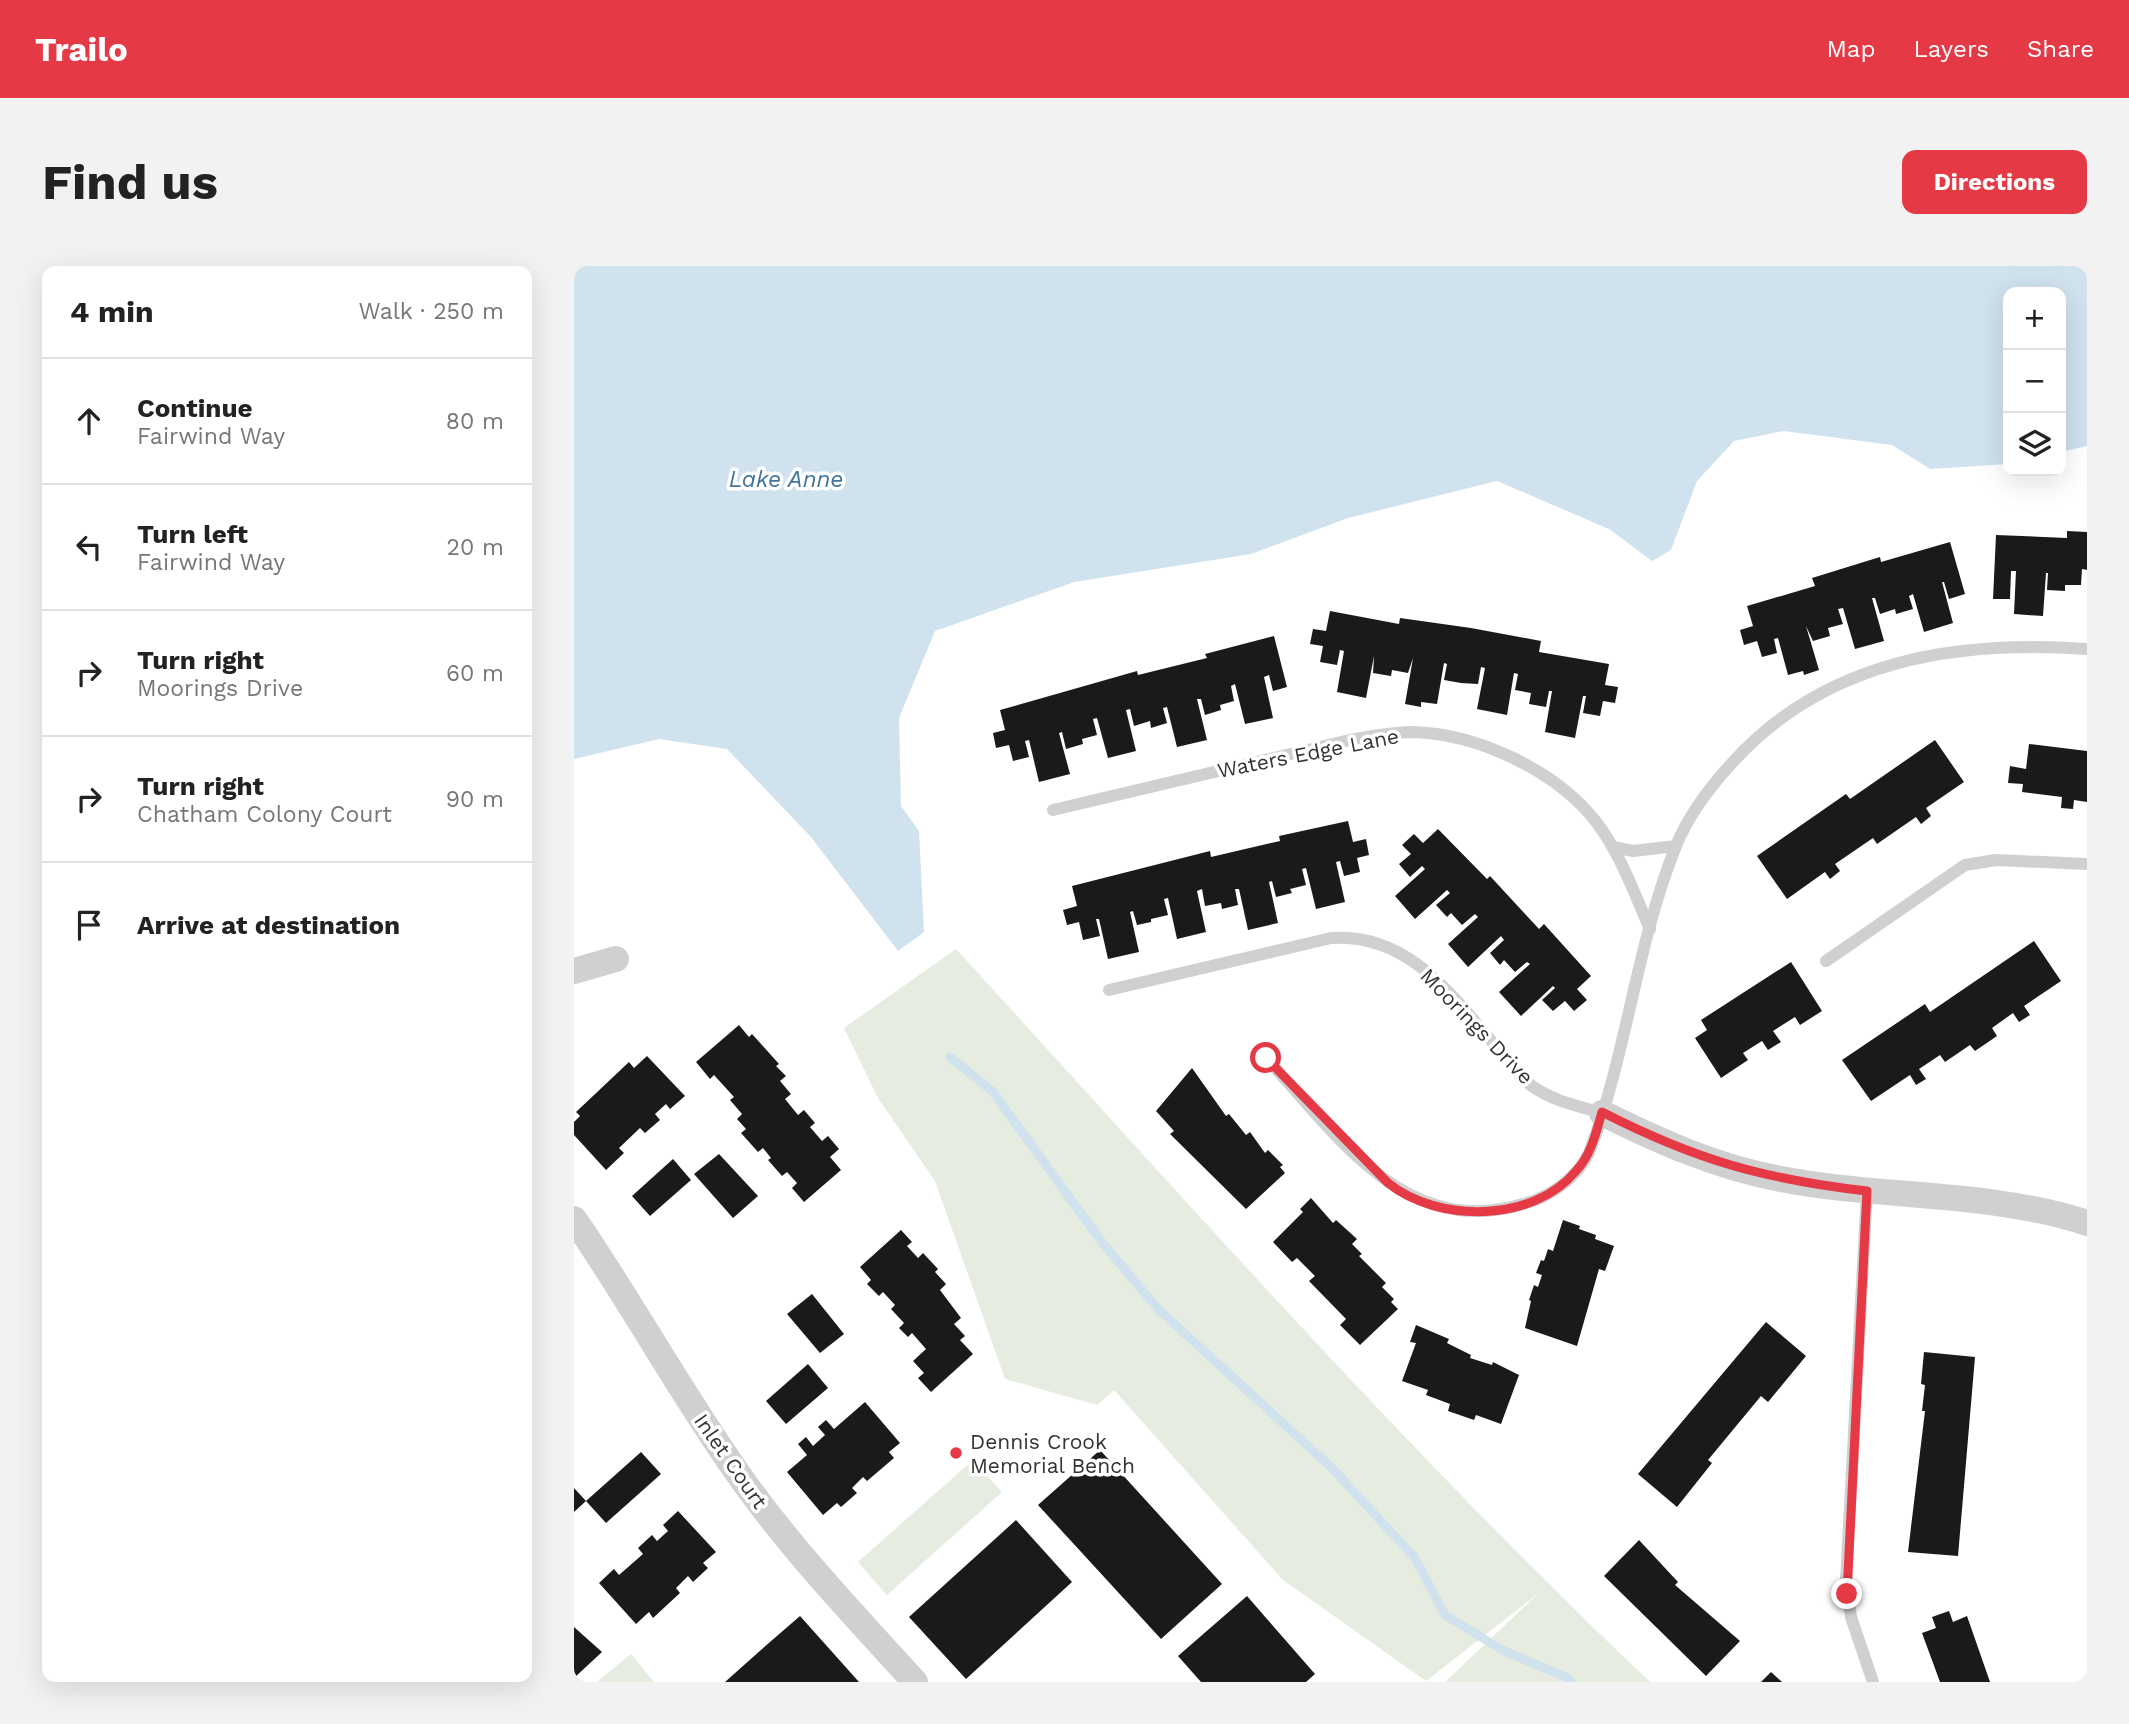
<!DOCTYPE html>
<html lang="en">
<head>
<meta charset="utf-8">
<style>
	body { margin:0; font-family:"Work Sans",sans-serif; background:#f2f2f2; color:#222 }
	.controls { position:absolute; right:21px; top:21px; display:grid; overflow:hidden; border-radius:14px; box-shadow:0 7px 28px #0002 }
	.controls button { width:63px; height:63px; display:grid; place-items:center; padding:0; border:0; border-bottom:2px solid #e0e0e0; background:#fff; color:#222; font:35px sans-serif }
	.stop { position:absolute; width:21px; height:21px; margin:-16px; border:5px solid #e63946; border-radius:50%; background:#fff }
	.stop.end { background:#e63946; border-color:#fff; box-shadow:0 2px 7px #0008 }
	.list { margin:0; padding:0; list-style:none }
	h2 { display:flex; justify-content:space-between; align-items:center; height:91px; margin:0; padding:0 28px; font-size:30px }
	h2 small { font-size:23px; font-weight:400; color:#767676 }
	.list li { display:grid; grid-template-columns:46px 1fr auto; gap:21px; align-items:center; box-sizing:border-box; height:126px; padding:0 28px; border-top:2px solid #e0e0e0 }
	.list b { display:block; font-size:26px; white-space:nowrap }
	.list p { margin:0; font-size:23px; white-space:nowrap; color:#767676 }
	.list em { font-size:23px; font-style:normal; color:#767676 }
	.icon { flex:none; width:38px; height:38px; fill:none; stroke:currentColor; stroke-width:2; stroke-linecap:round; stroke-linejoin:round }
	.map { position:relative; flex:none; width:1513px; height:1416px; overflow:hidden; border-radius:14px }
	header { display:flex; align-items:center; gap:42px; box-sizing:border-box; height:98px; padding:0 35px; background:#e63946; color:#fff }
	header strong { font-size:33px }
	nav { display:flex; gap:38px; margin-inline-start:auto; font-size:24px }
	.intro { display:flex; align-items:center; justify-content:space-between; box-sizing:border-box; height:168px; padding:0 42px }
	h1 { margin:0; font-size:49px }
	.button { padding:18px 32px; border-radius:14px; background:#e63946; color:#fff; font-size:24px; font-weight:700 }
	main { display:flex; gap:42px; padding:0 42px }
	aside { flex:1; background:#fff; border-radius:14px; box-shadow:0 7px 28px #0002 }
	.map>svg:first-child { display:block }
</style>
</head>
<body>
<header>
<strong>Trailo</strong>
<nav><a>Map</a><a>Layers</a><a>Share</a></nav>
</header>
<div class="intro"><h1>Find us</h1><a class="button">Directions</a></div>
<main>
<aside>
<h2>4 min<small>Walk · 250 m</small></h2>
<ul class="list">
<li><svg class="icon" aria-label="ahead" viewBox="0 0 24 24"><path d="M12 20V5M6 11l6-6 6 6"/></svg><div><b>Continue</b><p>Fairwind Way</p></div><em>80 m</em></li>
<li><svg class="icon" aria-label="left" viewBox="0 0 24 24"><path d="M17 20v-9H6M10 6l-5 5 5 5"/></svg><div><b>Turn left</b><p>Fairwind Way</p></div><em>20 m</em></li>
<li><svg class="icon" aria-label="right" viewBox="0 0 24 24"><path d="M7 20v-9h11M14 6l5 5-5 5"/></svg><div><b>Turn right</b><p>Moorings Drive</p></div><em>60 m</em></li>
<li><svg class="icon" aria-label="right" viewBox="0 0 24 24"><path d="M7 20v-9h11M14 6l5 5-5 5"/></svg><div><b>Turn right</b><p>Chatham Colony Court</p></div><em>90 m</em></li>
<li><svg class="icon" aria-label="arrive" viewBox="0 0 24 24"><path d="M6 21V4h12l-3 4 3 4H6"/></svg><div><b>Arrive at destination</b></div></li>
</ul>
</aside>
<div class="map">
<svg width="1513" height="1416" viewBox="0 0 1513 1416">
	<rect width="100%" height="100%" fill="#fff"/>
	<!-- green -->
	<g fill="#e6ecdf">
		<path d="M382,683C609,931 832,1185 1076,1416H871L965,1327L852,1415L709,1314L540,1124L523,1139L431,1113L361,915L304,832L270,762Z"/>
		<path d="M399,1194L428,1226L313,1329L284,1296Z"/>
		<path d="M57,1388L80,1416H23Z"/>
	</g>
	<!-- water -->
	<path fill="#cfe2ee" d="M0,0H1513V180L1487,186V26H1434V198L1356,203L1318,179L1210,165L1160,175L1123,215L1097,284L1078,295L1035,263L923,215L774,252L677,288L500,316L361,365L325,452L327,540L345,565L350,666L324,685L237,571L153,483L85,473L0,493Z"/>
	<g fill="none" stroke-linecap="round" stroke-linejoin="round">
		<!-- stream -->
		<path stroke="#cfe2ee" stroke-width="9" d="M376,791L419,826L527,975L584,1043L757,1201L841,1292L871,1349L930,1385L992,1411L997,1416"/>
	</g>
	<!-- building -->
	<g fill="#1a1a1a">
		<path d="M1493,265L1513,266V304L1508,303L1507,319H1491V325L1473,324L1474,307H1472L1469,350L1440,348L1442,305H1437L1436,333H1419L1422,269L1493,272Z"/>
		<path d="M1376,276L1391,328L1375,333L1370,316H1368L1379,357L1350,366L1339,328L1335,330L1339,343L1322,348L1321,343L1306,348L1301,332H1298L1310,375L1281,383L1269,342L1264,343L1269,358L1254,362L1256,370L1239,375L1232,360L1245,404L1230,409L1229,405L1214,409L1204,372L1200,373L1203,387L1188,391L1183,375L1170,379L1166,364L1179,360L1173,340L1241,320L1238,312L1306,291L1307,296Z"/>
		<path d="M756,345L825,358L826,352L897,362L967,375L965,386L1035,398L1031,419L1044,421L1041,437L1029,435L1026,450L1009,447L1012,430H1009L1001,472L971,466L978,425H975L972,441L955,438L957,427L941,424L944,408L940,407L933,449L903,443L911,402L907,401L904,418L887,417L870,414L873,398L870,397L863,438L847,436V441L831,438L839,392L834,407L818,404L817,410L799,407L800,390L792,432L763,426L770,385L766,384L763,399L746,396L749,380L736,378L739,363L752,365Z"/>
		<path d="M700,370L713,421L699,425L695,409L690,411L699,452L671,458L661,418L657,420L660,435L646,439L647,444L631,449L627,433H623L633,474L603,481L593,441L589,442L593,457L577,462L576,455L560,460L556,443L552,444L562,485L534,492L523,452L519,453L523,469L508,473L509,478L492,483L488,466L485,467L496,508L465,516L455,474L451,475L455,491L439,495L435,479L422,482L419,467L431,464L426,444L563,405L564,409L633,392L631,388Z"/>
		<path d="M1361,474L1390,516L1352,542L1357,550L1347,558L1342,551L1303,578L1299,572L1261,598L1266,605L1256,613L1251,606L1213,633L1183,590L1272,528L1276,533Z"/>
		<path d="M1455,478L1513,485V536L1500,534L1499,543L1487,542L1488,531L1448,526L1449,518L1434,517L1436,500L1452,503Z"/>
		<path d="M774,555L779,576L792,573L795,589L783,592L786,606L770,610L766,595L762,596L771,636L742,643L732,602L728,603L732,619L716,623L718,627L702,631L698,615L695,616L704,657L674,664L665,623H661L664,639L648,643L647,637L631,640L628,623L623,625L632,666L603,673L594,632L590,633L594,649L577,653V656L563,659L559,645L556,646L565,686L534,693L525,653H522L526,670L509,674L505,656L493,659L489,644L503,640L498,620L636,585L637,591L706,575L705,570Z"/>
		<path d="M864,563L913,613L916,610L965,663L970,658L1017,710L1003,723L1013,734L1000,745L991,735L979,745L968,734L981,722L979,720L947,750L925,726L956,698L953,696L941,706L930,694L926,699L916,687L930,674L927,670L894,701L874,678L904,651L901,648L888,659L877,647L873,651L862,639L876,627L873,624L841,653L821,630L851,603L848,600L836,611L825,598L837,588L828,579L840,568L849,577Z"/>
		<path d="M1460,675L1487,715L1450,740L1456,749L1445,756L1439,747L1418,762L1423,770L1401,785L1396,779L1371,796L1366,789L1345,803L1352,813L1342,819L1336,809L1297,835L1268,794L1351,738L1356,746Z"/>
		<path d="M1217,696L1248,745L1226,759L1221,751L1199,765L1207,776L1194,784L1188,775L1169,787L1174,794L1147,812L1121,772L1133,764L1127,754Z"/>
		<path d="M165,759L175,771L178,768L205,798L202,800L212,810L206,815L217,828L211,833L224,849L230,844L241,857L236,861L248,875L254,870L265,883L256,891L267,904L230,936L218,922L223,917L213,906L208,910L194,894L197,892L189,882L184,886L167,867L172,863L163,853L168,848L156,834L160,831L140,809L136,813L122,796Z"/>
		<path d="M73,790L111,830L96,843L92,838L81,848L86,854L71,867L66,862L45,882L50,887L32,904L0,869V856L6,850L2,846L55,796L60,802Z"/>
		<path d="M618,802L652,850L655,848L672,869L676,866L691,887L694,884L709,899L706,901L711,907L672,943L596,868L600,865L582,845Z"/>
		<path d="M145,888L184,930L159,952L120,908Z"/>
		<path d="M99,893L117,914L76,950L58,930Z"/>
		<path d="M737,932L759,957L762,954L783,973L778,978L788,988L785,990L812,1017L808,1021L820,1033L817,1036L824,1043L786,1079L766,1059L772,1053L735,1015L741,1010L723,992L718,996L699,976L729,946L726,943Z"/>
		<path d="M989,954L1006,960L1005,963L1022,969L1021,973L1040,980L1031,1005L1025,1003L1003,1080L951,1062L957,1035L955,1034L960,1019L964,1021L968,1009L962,1007L967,994L970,995L974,983L979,985Z"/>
		<path d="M327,964L338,976L333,980L344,992L349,987L364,1003L361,1006L372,1018L366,1024L387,1052L380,1058L391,1070L386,1074L399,1088L357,1126L344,1112L350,1107L339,1095L352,1083L338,1067L334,1071L325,1062L330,1057L317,1043L321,1039L309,1026L305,1030L293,1018L297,1014L286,1001Z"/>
		<path d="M238,1028L270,1068L246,1087L213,1048Z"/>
		<path d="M1192,1056L1232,1090L1194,1136L1187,1130L1134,1194L1138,1197L1103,1241L1064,1208Z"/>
		<path d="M842,1059L875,1073L873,1077L897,1089L896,1092L918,1099L919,1096L945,1109L927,1158L902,1149L900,1154L874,1145L876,1138L852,1129L854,1124L828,1115L842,1077L836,1076Z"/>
		<path d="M1350,1086L1401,1091L1384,1290L1334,1286L1351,1145H1348L1351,1119L1347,1118Z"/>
		<path d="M234,1098L254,1122L212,1158L192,1135Z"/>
		<path d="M291,1136L326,1177L315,1186L320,1192L293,1215L289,1211L278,1222L283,1227L267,1241L263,1237L249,1249L213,1206L233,1189L224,1178L232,1171L239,1180L251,1169L244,1161L252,1154L260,1163Z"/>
		<path d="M526,1184L648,1318L587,1373L464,1239Z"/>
		<path d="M67,1186L87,1208L32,1257L12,1235L0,1246V1222L12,1235Z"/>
		<path d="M104,1245L142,1286L129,1297L134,1302L119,1316L114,1310L102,1322L106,1327L79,1352L75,1346L62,1358L25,1317L40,1303L45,1309L69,1288L64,1282L78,1269L83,1275L94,1265L89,1259Z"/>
		<path d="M442,1254L498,1316L392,1413L335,1351Z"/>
		<path d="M1065,1274L1104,1316L1101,1319L1166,1375L1132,1410L1030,1310Z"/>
		<path d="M673,1330L741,1408L732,1416H627L604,1390Z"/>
		<path d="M1375,1345L1379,1356L1393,1350L1416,1416H1366L1348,1367L1362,1362L1358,1351Z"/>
		<path d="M226,1350L285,1416H151L196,1376Z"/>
		<path d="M0,1361L28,1386L0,1412Z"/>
		<path d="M1197,1406L1208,1416H1187Z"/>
	</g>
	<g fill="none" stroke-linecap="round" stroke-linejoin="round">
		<!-- service -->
		<g stroke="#d0d0d0" stroke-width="12">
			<path d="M479,544L780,473C800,470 819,466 839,466C905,468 983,505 1023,557C1047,589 1060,627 1076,663"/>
			<path d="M1039,581L1059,585L1102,580"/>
			<path d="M1252,695L1391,599L1422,594L1513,598"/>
			<path d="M535,724L757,672C835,666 880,732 925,784C935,796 945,810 958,820C979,835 1004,840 1028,847"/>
			<path d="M692,792C763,868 830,974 949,938C976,931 1003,912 1015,887C1053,788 1062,679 1102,580C1114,550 1136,521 1158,497C1251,394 1381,374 1513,383"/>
			<path d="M1293,924L1272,1315L1277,1351L1299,1416"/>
		</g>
		<!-- minor -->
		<g stroke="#d0d0d0" stroke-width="26">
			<path d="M0,705L42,693"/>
			<path d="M1028,847C1085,875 1140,900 1202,912C1306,933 1412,924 1513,957"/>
			<path d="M0,953C58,1037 106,1126 165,1209C217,1283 280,1349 341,1416"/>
		</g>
	</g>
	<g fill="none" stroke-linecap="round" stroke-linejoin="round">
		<!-- route -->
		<path stroke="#e63946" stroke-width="9" d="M692,792L814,917C864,957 959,957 1002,905C1017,889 1022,867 1028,846C1122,894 1189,913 1293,925L1273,1328"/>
	</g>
	<!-- markers -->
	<circle fill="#e63946" stroke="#fff" stroke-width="2.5" cx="382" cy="1187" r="7"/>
	<g text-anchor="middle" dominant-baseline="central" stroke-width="7" stroke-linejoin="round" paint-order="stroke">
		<!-- street labels -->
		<g font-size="21" fill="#333" stroke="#fff">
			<text transform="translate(734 487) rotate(-11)">Waters Edge Lane</text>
			<text transform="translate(903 760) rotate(46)">Moorings Drive</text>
			<text transform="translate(157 1195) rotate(55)">Inlet Court</text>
		</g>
		<!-- poi labels -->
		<g font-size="21" fill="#333" stroke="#fff" text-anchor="start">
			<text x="396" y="1175">Dennis Crook<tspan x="396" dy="24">Memorial Bench</tspan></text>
		</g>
		<!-- water labels -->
		<g font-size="23" font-style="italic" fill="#3f7597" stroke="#fff">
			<text x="212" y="213">Lake Anne</text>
		</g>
	</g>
</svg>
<div class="controls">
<button>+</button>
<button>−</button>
<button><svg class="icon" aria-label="layers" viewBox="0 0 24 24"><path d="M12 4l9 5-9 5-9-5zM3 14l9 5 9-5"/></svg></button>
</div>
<div class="stop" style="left:692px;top:792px"></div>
<div class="stop end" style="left:1273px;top:1328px"></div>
</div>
</main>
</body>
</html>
